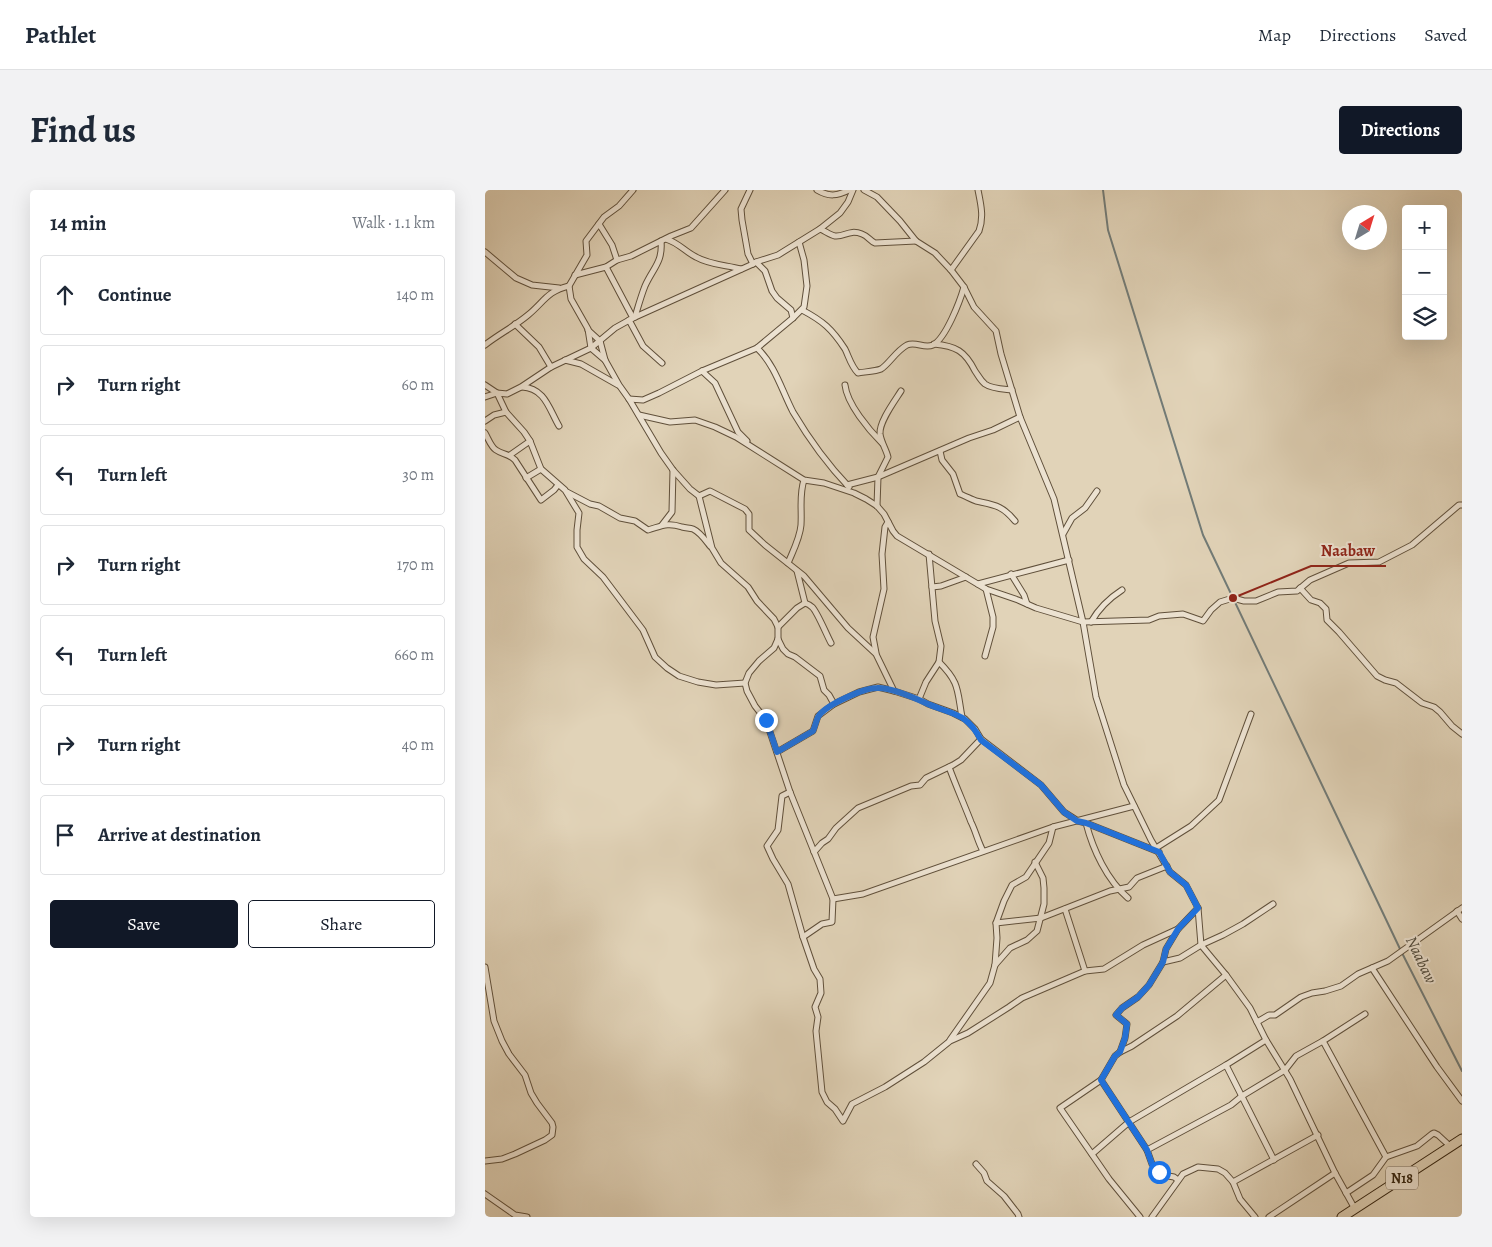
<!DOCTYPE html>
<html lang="en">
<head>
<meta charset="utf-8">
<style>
	body { margin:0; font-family:Alegreya,serif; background:#f2f2f3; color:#1f2937 }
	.controls { position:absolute; right:15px; top:15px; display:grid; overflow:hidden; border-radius:5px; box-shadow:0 5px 20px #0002 }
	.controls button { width:45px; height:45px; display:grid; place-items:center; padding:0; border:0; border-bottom:1px solid #e0e1e3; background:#fff; color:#1f2937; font:25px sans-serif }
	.compass { position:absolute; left:857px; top:15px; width:45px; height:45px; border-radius:50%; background:#fff; box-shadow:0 5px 20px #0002; rotate:38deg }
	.stop { position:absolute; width:15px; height:15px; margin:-11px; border:4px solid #1a73e8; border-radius:50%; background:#fff }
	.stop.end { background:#1a73e8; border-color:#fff; box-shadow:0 1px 5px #0008 }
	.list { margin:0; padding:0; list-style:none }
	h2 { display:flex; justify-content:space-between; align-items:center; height:65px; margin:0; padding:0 20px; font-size:21px }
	h2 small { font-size:16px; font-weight:400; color:#747a83 }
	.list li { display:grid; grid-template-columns:32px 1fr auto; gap:15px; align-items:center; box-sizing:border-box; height:80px; margin:0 10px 10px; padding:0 10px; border:1px solid #e0e1e3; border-radius:5px }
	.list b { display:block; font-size:19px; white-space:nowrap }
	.list em { font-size:16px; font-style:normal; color:#747a83 }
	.actions { display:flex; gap:10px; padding:15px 20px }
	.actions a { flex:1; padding:11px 0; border:1px solid #111827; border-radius:5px; text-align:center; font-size:18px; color:#111827 }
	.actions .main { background:#111827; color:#fff }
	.icon { flex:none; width:28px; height:28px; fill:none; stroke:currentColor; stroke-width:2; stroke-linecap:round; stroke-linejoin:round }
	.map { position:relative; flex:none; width:977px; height:1027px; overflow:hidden; border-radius:5px }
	header { display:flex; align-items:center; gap:30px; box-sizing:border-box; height:70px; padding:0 25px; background:#fff; border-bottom:1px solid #e0e1e3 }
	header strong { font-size:24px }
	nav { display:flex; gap:28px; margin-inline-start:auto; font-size:18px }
	.intro { display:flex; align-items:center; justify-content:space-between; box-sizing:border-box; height:120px; padding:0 30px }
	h1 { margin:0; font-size:35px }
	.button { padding:12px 22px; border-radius:5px; background:#111827; color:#fff; font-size:18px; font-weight:700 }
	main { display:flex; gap:30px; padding:0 30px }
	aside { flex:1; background:#fff; border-radius:5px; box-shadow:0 5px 20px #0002 }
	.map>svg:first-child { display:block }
</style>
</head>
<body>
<header>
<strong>Pathlet</strong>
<nav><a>Map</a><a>Directions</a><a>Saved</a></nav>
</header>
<div class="intro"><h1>Find us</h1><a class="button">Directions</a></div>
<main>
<aside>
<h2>14 min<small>Walk · 1.1 km</small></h2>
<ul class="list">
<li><svg class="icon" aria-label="ahead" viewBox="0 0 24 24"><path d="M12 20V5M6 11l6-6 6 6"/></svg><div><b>Continue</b></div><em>140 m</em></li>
<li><svg class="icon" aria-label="right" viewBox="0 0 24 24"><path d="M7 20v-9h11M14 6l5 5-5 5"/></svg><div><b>Turn right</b></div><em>60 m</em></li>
<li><svg class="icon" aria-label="left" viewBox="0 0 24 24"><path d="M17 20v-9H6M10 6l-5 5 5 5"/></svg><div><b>Turn left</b></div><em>30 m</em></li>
<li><svg class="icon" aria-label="right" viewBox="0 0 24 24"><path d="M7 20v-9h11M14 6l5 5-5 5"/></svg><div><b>Turn right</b></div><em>170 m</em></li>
<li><svg class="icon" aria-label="left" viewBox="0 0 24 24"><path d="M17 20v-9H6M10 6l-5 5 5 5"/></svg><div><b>Turn left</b></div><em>660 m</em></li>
<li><svg class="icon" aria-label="right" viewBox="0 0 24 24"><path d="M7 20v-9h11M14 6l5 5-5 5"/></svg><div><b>Turn right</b></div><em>40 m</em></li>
<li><svg class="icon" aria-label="arrive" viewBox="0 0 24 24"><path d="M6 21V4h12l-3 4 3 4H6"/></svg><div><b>Arrive at destination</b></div></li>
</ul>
<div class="actions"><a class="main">Save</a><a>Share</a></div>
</aside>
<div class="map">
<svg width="977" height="1027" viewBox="0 0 977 1027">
	<rect width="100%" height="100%" fill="#e1d3b8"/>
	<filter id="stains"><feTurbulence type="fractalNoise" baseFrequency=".004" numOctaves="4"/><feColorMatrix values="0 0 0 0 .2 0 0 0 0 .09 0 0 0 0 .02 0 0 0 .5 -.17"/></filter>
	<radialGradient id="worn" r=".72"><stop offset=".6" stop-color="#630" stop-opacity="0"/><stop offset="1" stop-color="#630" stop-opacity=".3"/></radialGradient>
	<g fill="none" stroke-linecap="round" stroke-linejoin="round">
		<!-- stream -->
		<path stroke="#727b77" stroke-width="2" d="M618,0L623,40L718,345L916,761L977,881"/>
		<!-- street casing -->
		<g stroke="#60503b" stroke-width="7">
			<g id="street">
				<path d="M148,0L134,16L119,27L101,51L102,65L84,96L86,109L103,139L106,158L120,170L134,195L144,209L176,263L188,280L205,299L214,306L225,301L260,319L264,324V340L280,355L319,386L363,438L391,464L409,501L434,509L443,514L468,523L480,529L490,539L496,549L556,595L579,622L593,631L601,633L674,662"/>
				<path d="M265,0L256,19L257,30L263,64L268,74L271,72L280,81L287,101L292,108L306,120L308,128"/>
				<path d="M332,0C344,7 352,6 364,0"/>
				<path d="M379,0L392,7L415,31L431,51L450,63L466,80L479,97L489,117L511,141L516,164L535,227L569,309L598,432L611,507L639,595L666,650L685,682L701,695L713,718L716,755L741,785L765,818L781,850L805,889L850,983L870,1019"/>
				<path d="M114,34L127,55L132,70"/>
				<path d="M335,39C340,41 345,45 350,46C360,47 364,39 377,44C383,46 385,51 390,53L431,51"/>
				<path d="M181,49C194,53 199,61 211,67C225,75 241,75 256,79"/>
				<path d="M0,62L31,88L47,95L74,98"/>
				<path d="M271,72L293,65L335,39L355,23L363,12L368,0"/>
				<path d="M121,77L148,128"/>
				<path d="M466,80L494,41C499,27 496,15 493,0"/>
				<path d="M90,85L121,77L132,70L146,66L186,46L206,38L240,0"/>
				<path d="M317,120C338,131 347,139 360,159C364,167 366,176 373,183C379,182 392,181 396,179C404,174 411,161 422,155C431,151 439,159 448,155C461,148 475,111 479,97"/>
				<path d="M150,127C153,117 156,106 160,96C168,78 178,72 176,51"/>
				<path d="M144,130L158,156L177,173"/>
				<path d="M30,134L54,157L66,177"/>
				<path d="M103,140L115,151L120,170"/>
				<path d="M449,154C471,156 480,161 490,181C493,185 495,190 500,194C507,199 518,199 527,200"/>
				<path d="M0,155C14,144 30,136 43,125C59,112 62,101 84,96"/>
				<path d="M272,158C290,175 297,201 308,222C324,249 342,274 364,297"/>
				<path d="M80,170L96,174L133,195"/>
				<path d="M217,181L230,193L253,242L262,251"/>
				<path d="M0,195L12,203L21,222L39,242L45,251L56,279L80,300L94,323L92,340V357L99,369L118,387L158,440L170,467L182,478L194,486L213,492L231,495L260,493"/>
				<path d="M360,195C362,214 384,240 397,253"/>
				<path d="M37,197C60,198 64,219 74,236"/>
				<path d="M0,207L12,203L22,204L36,197L66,177L106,158L130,138L148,128L268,74"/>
				<path d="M144,209L158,210L174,203L217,181L272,158L308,128L319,117L322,96L319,70L314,52"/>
				<path d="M154,225L185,232L210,230L230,237L251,247L319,290L339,293L369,303L381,309L392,316L399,324L408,341L412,346L501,399L533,410L551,418L598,432L664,430L674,426L698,424L718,431L726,420L735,412L748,408L759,411H771L793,402L812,401L825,390L864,373L894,372L927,355L974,315H977"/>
				<path d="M0,231L9,225L21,222"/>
				<path d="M0,243C3,248 6,257 11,260C18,265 23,263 30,270L56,310L69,300L73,295"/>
				<path d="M455,261L457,270L468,284L475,304C480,306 486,309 491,311C509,315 517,315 530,331"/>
				<path d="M25,265L45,251"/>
				<path d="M41,288L56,279"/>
				<path d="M362,295L393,287L484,248L508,240L535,227"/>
				<path d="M82,302L105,314L114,316L135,328L150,331L163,340C177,336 182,332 197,337C201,338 205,338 208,339C215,342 221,351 225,356"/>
				<path d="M214,306L227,358L236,373L263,397L272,411L289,429L293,437V449L289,458L274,471L264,483L260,493L262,501L270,516L281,530L305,602L348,709L378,704L568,637L649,616"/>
				<path d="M392,316L393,287L403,267C401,259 396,252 395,244C394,232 409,212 416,201"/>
				<path d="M177,335L187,322L188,280"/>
				<path d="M578,344L587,328L600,318L612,301"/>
				<path d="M303,373C308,361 315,348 316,335C317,319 314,305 319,290"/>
				<path d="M526,384L539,405L542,414"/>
				<path d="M493,394L584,370"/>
				<path d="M447,397L456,396L481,387"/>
				<path d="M815,398L826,410L835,413L841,419L842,430L854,442L892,486L900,490L911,493L937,513L949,517L955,522L967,536L977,544"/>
				<path d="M320,413C323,414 325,415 327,417C332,421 342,446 346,453"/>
				<path d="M606,432C614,418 623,409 637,400"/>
				<path d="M293,437L312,418L320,413L312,381"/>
				<path d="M293,449L298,459L303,464L310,467L335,486L339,500L344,505L349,514"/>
				<path d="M391,463L388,447L399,399L397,364L400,337L403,332"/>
				<path d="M500,466L508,437V427L501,399"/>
				<path d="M454,472C475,493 472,500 477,527"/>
				<path d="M434,509L441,492L454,472L456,456L450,431L444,364"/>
				<path d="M292,562L328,541L333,526L349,514L374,502L393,497L409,501"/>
				<path d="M464,577C471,596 479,614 486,632C491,642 493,652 498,661"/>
				<path d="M305,602L297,606L293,640L282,656L288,669L303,694L318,747L329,779L335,789L336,803L330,817L333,827L331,841L337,902L342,912L350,919L358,931L367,914L400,897L439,872L465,851L483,843L524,817L537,808L600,781L619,779L658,755L693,739"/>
				<path d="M601,633C608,660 622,690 643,708"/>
				<path d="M671,658L706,636L734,610L766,524"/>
				<path d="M329,662L337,653L343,649L351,638L373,618L426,596L435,595L441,588L468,575L476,570L496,549"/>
				<path d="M580,719L600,781"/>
				<path d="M972,721L977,729"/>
				<path d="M511,733L556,728L625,701L644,697L652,688L682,676"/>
				<path d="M318,747L337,734L347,732L348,709"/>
				<path d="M678,772L695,768L716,755L738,745L758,734L788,714"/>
				<path d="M510,775L525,758L542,750L552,741L559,714V698L558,688L550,672"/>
				<path d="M0,777L9,831L17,851L24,864L40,885L46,903L52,913L67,933L68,937L67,945L60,950L30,964L17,969L0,971"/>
				<path d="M887,778L952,877L977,911"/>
				<path d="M772,832L784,825H790L816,807L827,803L840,801L856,796L873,784L903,771L977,718"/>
				<path d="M465,850L505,793L510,775L512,748L511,733L519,711L527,695L541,687L564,653L568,637"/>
				<path d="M838,851L901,967"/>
				<path d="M635,862L640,848L642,834L631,825L637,818L653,807L664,795L678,772L681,759L693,739L713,718"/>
				<path d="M741,875L789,970"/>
				<path d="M616,890L662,960L667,974L678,985L689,987L693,990"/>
				<path d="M662,960L746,915L757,906L800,880L811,866L838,851L880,824"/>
				<path d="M607,964L644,932L741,875L781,850"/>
				<path d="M491,974L499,983L502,991L519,1006L533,1024L534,1027"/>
				<path d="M748,992L833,945"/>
				<path d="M861,1003L888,985L901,967L932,956L947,944L949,943L953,945L966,957"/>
				<path d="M0,1004L30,1025L42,1027"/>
				<path d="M655,1027L624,989L575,918L616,890L630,866L635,862L647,856L692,826L741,785"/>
				<path d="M667,1027L698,984L713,977L733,979L740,983L748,992L755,1009L770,1027"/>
				<path d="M784,1027L850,983"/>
			</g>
		</g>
		<!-- highway casing -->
		<g stroke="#352511" stroke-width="11">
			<path id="highway" d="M857,1027L977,949"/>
		</g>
		<!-- street -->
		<use href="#street" stroke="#ece2d1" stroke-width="5"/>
		<!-- highway -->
		<use href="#highway" stroke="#e1d3b8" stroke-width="9"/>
	</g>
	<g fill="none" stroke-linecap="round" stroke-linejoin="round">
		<!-- route -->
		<path stroke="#1a73e8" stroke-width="6" d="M281,530L292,562L328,541C330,537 331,531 333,527C340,515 379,498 392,498C406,497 430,508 443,514C468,525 481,522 496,550L556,595L579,622L592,631L601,633L674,662L685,682L701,695L713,718L693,739L681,759L678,772L664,795L653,807L637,818L631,825L642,834L640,848L635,862L630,866L616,890L662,960L667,974L674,982"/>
	</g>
	<g text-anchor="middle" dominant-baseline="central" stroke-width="4" stroke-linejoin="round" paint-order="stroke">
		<!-- shield labels -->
		<rect fill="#ece2d1" stroke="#6c5e4b" stroke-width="1" x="901" y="976.5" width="32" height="23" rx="4"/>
		<g font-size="14" font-weight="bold" fill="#352511">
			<text x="917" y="988">N18</text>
		</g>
		<!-- water labels -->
		<g font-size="16" font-style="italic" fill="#4e493c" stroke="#ece2d1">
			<text transform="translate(936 770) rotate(64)">Naabaw</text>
		</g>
	</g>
	<!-- callouts -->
	<path fill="none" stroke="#8f2418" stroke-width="2" d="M748 408L826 376H901"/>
	<circle fill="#8f2418" stroke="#ece2d1" stroke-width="2" cx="748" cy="408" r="5"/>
	<g font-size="16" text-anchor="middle" font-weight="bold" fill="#8f2418" stroke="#ece2d1" stroke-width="4" stroke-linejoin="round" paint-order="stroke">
		<text x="863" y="366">Naabaw</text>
	</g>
	<rect width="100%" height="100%" filter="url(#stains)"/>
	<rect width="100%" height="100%" fill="url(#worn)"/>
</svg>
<div class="controls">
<button>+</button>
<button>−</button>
<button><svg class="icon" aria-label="layers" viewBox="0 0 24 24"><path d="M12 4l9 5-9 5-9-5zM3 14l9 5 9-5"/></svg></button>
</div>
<svg class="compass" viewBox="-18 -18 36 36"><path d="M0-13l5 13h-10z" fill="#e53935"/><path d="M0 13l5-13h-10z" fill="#747a83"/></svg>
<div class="stop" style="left:674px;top:982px"></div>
<div class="stop end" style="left:281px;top:530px"></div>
</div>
</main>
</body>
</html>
